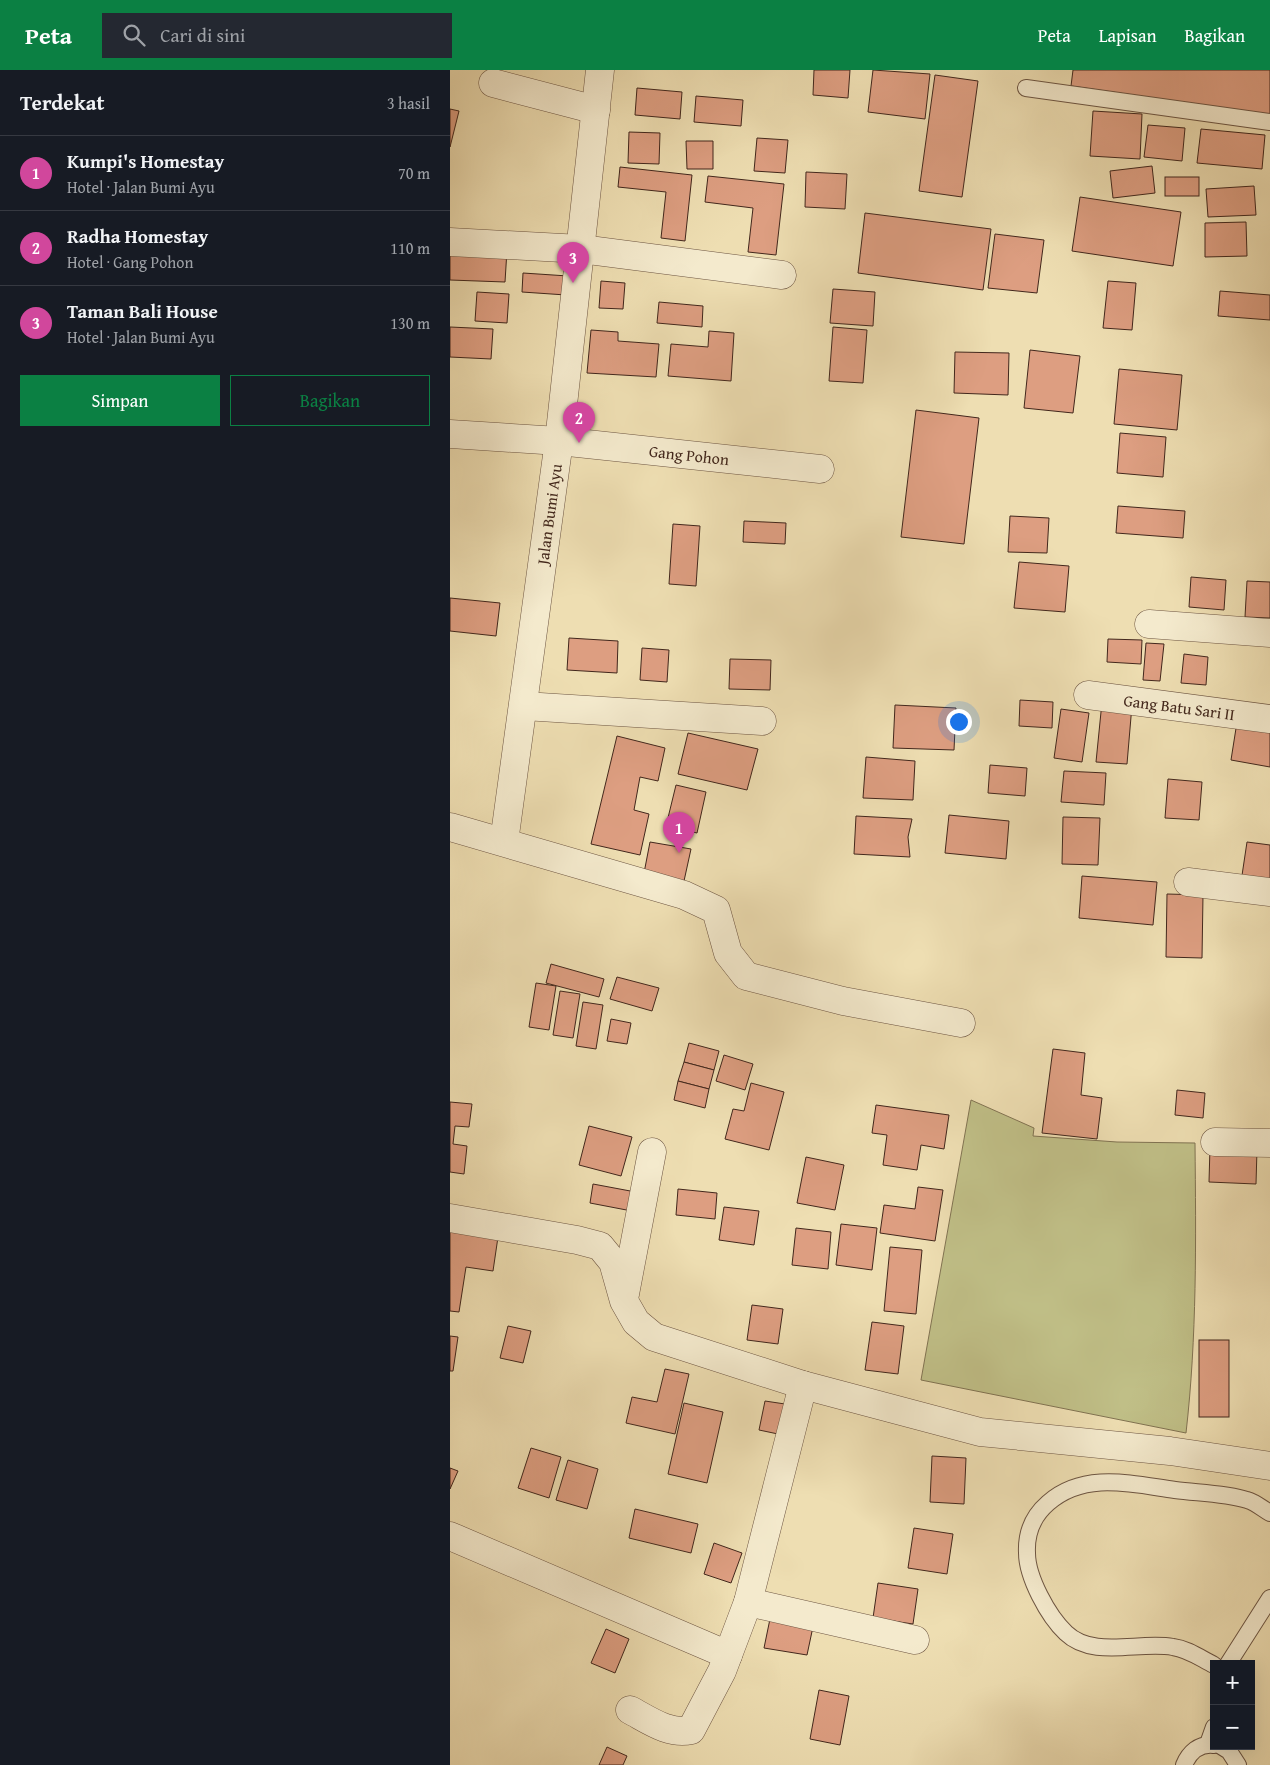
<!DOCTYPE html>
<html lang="id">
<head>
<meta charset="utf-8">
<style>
	body { margin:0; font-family:"Gentium Book Plus",serif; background:#242831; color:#f1f3f6 }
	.controls { position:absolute; right:15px; bottom:15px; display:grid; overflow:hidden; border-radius:0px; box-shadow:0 5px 20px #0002 }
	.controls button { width:45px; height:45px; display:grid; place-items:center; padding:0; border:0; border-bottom:1px solid #363941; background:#171b24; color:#f1f3f6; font:25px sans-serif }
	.you { position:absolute; left:508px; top:651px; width:18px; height:18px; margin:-12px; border:4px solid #fff; border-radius:50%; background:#1a73e8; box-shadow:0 0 0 8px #1a73e833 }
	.badge { display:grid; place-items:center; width:32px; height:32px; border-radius:50%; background:#0b8043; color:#fff; font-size:16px; font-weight:700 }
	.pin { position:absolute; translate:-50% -41px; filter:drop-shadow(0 1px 2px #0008) }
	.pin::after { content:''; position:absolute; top:26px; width:18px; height:15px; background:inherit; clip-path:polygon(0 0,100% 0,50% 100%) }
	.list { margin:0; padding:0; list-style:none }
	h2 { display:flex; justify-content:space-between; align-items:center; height:65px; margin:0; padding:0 20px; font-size:21px }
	h2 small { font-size:16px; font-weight:400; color:#9ea1a6 }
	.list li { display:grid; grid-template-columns:32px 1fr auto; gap:15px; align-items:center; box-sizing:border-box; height:75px; padding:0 20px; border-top:1px solid #363941 }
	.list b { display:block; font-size:19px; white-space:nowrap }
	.list p { margin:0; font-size:16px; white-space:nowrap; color:#9ea1a6 }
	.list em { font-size:16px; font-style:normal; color:#9ea1a6 }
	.actions { display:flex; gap:10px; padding:15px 20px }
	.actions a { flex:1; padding:11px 0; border:1px solid #0b8043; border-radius:0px; text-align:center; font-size:18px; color:#0b8043 }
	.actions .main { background:#0b8043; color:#fff }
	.icon { flex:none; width:28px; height:28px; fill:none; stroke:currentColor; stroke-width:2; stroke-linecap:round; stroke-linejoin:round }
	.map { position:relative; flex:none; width:820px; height:1695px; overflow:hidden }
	header { display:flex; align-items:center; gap:30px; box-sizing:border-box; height:70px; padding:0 25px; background:#0b8043; color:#fff }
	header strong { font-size:24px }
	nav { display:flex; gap:28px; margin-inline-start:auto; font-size:18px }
	.search { width:350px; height:45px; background:#242831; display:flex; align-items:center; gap:12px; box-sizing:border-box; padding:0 18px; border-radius:0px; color:#9ea1a6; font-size:19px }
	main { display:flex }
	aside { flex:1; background:#171b24 }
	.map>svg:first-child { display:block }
</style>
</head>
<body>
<header>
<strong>Peta</strong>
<div class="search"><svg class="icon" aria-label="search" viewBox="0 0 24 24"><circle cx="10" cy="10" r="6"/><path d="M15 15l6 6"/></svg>Cari di sini</div>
<nav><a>Peta</a><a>Lapisan</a><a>Bagikan</a></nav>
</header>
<main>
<aside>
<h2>Terdekat<small>3 hasil</small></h2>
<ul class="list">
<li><span class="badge" style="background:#d1479c">1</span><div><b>Kumpi's Homestay</b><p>Hotel · Jalan Bumi Ayu</p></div><em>70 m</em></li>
<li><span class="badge" style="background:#d1479c">2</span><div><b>Radha Homestay</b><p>Hotel · Gang Pohon</p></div><em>110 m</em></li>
<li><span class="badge" style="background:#d1479c">3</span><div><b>Taman Bali House</b><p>Hotel · Jalan Bumi Ayu</p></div><em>130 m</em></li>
</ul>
<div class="actions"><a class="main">Simpan</a><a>Bagikan</a></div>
</aside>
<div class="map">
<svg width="820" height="1695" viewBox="0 0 820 1695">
	<rect width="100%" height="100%" fill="#eedeb2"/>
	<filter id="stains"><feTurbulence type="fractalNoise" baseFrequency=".004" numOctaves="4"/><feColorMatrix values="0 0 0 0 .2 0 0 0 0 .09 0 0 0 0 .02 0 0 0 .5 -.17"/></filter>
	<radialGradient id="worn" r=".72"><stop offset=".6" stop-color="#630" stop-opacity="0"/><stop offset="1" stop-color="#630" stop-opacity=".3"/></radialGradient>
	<!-- green -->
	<path fill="#c0bf87" stroke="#817352" d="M521,1030L584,1058L583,1066L667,1072L745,1073C746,1170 747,1267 736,1363L471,1310Z"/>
	<!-- building -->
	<g fill="#dd9e81" stroke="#42271c">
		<path d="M364,0H400L398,28L363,25Z"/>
		<path d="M423,0L480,4L475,49L418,42Z"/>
		<path d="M623,0H820V45L621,16Z"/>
		<path d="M485,5L528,11L512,127L469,121Z"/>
		<path d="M187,18L232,22L230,49L185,45Z"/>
		<path d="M246,26L293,30L291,56L244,52Z"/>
		<path d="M0,39L9,41L0,77Z"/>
		<path d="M643,41L692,44L690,89L640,86Z"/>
		<path d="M698,55L735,58L732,91L694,87Z"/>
		<path d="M751,59L815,65L812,99L747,93Z"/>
		<path d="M179,62L210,63L209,94L178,93Z"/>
		<path d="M307,68L338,70L335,103L304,101Z"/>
		<path d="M236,71H263V99H237Z"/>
		<path d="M702,96L705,123L663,128L660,101Z"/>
		<path d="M170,97L242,105L235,171L211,168L216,122L168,117Z"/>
		<path d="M356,102L397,104L395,139L355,137Z"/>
		<path d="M258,106L334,114L326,185L298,182L303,138L255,132Z"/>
		<rect x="715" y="107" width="34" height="19"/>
		<path d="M804,116L806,145L758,147L756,119Z"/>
		<path d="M630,127L731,142L723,196L622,181Z"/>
		<path d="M415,143L541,159L533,220L408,203Z"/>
		<path d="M796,152L797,186L755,187V153Z"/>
		<path d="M545,164L594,170L587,223L538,218Z"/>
		<path d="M0,177L57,180L55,212L0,210Z"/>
		<path d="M73,203L118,206L116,225L72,222Z"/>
		<path d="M151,211L175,213L173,239L149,238Z"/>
		<path d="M658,211L686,213L682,260L653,258Z"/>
		<path d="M383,219L425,222L423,256L380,253Z"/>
		<path d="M770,221L820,225V250L768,246Z"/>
		<path d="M27,222L59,224L57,253L25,251Z"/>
		<path d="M209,232L253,236L252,257L207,253Z"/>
		<path d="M0,257L43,259L41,289L0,287Z"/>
		<path d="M383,257L417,260L413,313L379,311Z"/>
		<path d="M141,260L168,262V271L209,274L206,307L137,303Z"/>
		<path d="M259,261L284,263L281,311L218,306L221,274L258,277Z"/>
		<path d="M580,280L630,286L623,343L574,338Z"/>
		<path d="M505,282L559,283L558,325L504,323Z"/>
		<path d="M669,299L732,305L727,360L664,354Z"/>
		<path d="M466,340L529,348L514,474L451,467Z"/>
		<path d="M670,363L716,367L713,407L667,403Z"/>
		<path d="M668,436L735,441L733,468L666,463Z"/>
		<path d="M560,446L599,448L597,483L558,482Z"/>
		<path d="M294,451L336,453L335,474L293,472Z"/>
		<path d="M223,454L250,456L246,516L219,514Z"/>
		<path d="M569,492L619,496L615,542L564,538Z"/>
		<path d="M741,507L776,510L774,540L739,537Z"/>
		<path d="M797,511L820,512V548L795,547Z"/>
		<path d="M0,528L50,533L46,566L0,561Z"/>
		<path d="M119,568L168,571L167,603L117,600Z"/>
		<path d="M658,569L692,570L691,594L657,592Z"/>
		<path d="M696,573L714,574L710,611L693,610Z"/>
		<path d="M192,578L219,580L217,612L190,610Z"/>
		<path d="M734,584L758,587L756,615L731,613Z"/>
		<path d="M280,589L321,590L320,620L279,619Z"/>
		<path d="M570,630L603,632L602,658L569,656Z"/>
		<path d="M652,632L682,635L677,694L646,692Z"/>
		<path d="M445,635L506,638L504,680L443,678Z"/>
		<path d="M611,639L639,643L632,692L604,688Z"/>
		<path d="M787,652L820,658V697L781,690Z"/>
		<path d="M238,663L308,679L297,720L228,704Z"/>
		<path d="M167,666L215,678L208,711L190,707L184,740L199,744L190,785L141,774Z"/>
		<path d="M416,687L465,691L463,730L413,728Z"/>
		<path d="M540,695L577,698L575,726L538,723Z"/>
		<path d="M614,701L656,703L654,735L611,732Z"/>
		<path d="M718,709L752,712L749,750L715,748Z"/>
		<path d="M226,715L256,722L247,763L216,756Z"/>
		<path d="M499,745L559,751L556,789L495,783Z"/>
		<path d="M406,746L462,749L458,767L460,787L404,784Z"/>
		<path d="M613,747L650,748L648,795L612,794Z"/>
		<path d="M200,772L241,779L234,811L194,803Z"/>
		<path d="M797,772L820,775V816L791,812Z"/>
		<path d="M632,806L707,812L703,855L629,848Z"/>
		<path d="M717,824L753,825L752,888L716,887Z"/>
		<path d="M101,894L154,909L149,927L96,913Z"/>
		<path d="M167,907L209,918L202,941L160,929Z"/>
		<path d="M86,913L106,916L99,960L79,957Z"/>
		<path d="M110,921L130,924L123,968L103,965Z"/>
		<path d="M133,932L153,935L146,979L126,976Z"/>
		<path d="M161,949L181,953L177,974L157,971Z"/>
		<path d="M239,973L269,981L264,1000L234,992Z"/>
		<path d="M603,979L635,983L631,1025L652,1028L647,1069L592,1063Z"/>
		<path d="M274,985L303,994L295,1020L266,1011Z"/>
		<path d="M234,992L264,1000L259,1019L228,1011Z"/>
		<path d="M228,1011L259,1019L255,1038L224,1030Z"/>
		<path d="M301,1013L334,1022L319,1080L275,1069L283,1039L294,1041Z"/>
		<path d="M727,1020L755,1023L753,1048L725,1045Z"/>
		<path d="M0,1032L22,1034L19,1057L5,1056L3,1074L17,1076L14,1104L0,1102Z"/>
		<path d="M426,1035L499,1045L494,1079L471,1075L467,1100L433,1095L437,1065L422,1063Z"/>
		<path d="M139,1056L182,1067L171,1106L129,1095Z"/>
		<path d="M760,1077L807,1079L806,1114L759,1112Z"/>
		<path d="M356,1087L394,1095L385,1140L347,1133Z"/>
		<path d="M143,1114L191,1123L187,1142L140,1133Z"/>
		<path d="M468,1117L493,1120L485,1171L430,1163L434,1135L465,1139Z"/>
		<path d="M228,1119L267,1123L265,1149L226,1145Z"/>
		<path d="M274,1137L309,1141L304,1175L269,1170Z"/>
		<path d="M391,1154L427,1158L422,1200L386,1195Z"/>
		<path d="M346,1158L381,1162L378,1199L342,1195Z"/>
		<path d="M0,1160L48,1167L43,1201L16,1197L9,1242L0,1241Z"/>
		<path d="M440,1177L472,1180L466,1244L434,1241Z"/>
		<path d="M302,1235L333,1239L328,1274L297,1270Z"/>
		<path d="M422,1252L454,1256L448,1304L415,1300Z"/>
		<path d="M58,1256L81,1261L73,1293L50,1288Z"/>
		<path d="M0,1266L8,1267L3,1301H0Z"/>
		<rect x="749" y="1270" width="30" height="77"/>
		<path d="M215,1299L239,1304L225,1364L176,1353L182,1327L207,1332Z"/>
		<path d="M315,1331L335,1334L328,1364L309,1360Z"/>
		<path d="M234,1333L273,1342L257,1413L218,1404Z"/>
		<path d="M81,1378L111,1387L99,1428L68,1418Z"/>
		<path d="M482,1386L516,1388L514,1434L480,1432Z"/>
		<path d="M118,1390L148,1399L137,1439L106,1430Z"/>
		<path d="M0,1398L8,1401L0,1419Z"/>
		<path d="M185,1439L248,1454L241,1483L179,1468Z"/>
		<path d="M464,1458L503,1464L497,1504L458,1498Z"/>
		<path d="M264,1473L292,1483L281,1513L254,1504Z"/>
		<path d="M428,1513L468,1519L463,1554L423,1548Z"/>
		<path d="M321,1544L364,1552L357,1585L314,1578Z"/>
		<path d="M156,1559L179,1569L165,1603L141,1593Z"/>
		<path d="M369,1620L399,1626L390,1675L360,1669Z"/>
		<path d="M157,1677L177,1686L173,1695H149Z"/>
	</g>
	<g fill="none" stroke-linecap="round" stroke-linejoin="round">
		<!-- lane casing -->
		<g stroke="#6d5542" stroke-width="18">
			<g id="lane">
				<path d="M576,18L820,52"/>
				<path d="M778,1594L820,1528"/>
				<path d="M764,1595C750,1588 738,1579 723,1577C689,1571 643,1589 616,1563C598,1546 577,1507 577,1483C576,1462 583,1446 598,1433C634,1401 682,1414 725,1420C748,1423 775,1423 797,1430C805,1432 813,1439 820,1443"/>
				<path d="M758,1674L764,1657"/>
				<path d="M771,1676L779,1681L788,1695"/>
				<path d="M734,1695C739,1683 749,1673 764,1675"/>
			</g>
		</g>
		<!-- street casing -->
		<g stroke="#6d5542" stroke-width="29">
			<g id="street">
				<path d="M43,13L146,40"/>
				<path d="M0,172L131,179L332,205"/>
				<path id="s1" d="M0,364L109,371L370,399"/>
				<path d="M699,554L820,563"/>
				<path id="s2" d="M638,625L820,649"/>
				<path d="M74,636L312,651"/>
				<path d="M0,757L234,825L266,840L278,883L296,906L393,931L511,953"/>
				<path id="s3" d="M54,772L109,371L150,0"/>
				<path d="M738,812L820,822"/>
				<path d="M765,1072L820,1073"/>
				<path d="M0,1148L127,1170L150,1176L163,1192L174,1231L186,1252L204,1267L353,1315L530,1362L720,1381L820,1396"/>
				<path d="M175,1224L202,1082"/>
				<path d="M0,1466L278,1585"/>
				<path d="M298,1532L465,1570"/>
				<path d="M180,1640C199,1650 219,1665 241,1660L272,1601L298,1532L353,1315"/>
			</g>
		</g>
		<!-- lane -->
		<use href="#lane" stroke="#f4eacd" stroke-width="16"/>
		<!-- street -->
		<use href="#street" stroke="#f4eacd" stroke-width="28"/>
	</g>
	<g text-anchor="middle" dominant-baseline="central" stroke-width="4" stroke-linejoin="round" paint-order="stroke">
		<!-- street labels -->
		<g font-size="16" fill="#42271c" stroke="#f4eacd">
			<text stroke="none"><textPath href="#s1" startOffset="240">Gang Pohon</textPath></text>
			<text stroke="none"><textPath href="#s3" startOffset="331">Jalan Bumi Ayu</textPath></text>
			<text stroke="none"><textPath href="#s2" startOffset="92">Gang Batu Sari II</textPath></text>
		</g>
	</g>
	<rect width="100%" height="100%" filter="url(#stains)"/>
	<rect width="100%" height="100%" fill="url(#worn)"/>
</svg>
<div class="controls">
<button>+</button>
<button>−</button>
</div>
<div class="you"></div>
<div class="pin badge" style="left:229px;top:783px;background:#d1479c">1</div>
<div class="pin badge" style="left:129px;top:373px;background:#d1479c">2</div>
<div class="pin badge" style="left:123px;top:213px;background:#d1479c">3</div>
</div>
</main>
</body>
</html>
